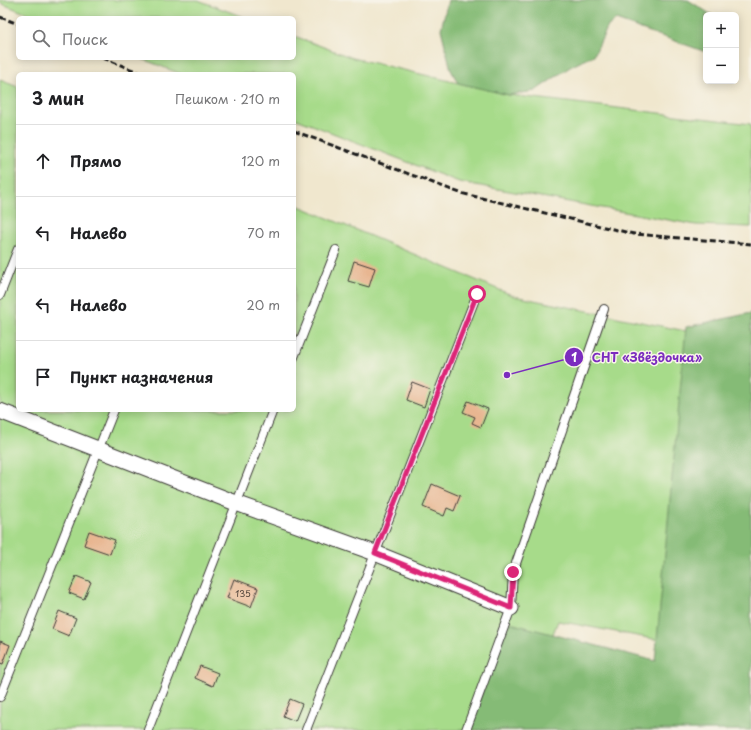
<!DOCTYPE html>
<html lang="ru">
<head>
<meta charset="utf-8">
<style>
	body { margin:0; font-family:"Playpen Sans",sans-serif; background:#f2f2f2; color:#202124 }
	.controls { position:absolute; right:12px; top:12px; display:grid; overflow:hidden; border-radius:6px; box-shadow:0 2px 10px #0003 }
	.controls button { width:36px; height:36px; display:grid; place-items:center; padding:0; border:0; border-bottom:1px solid #e0e0e0; background:#fff; color:#202124; font:20px sans-serif }
	.stop { position:absolute; width:12px; height:12px; margin:-9px; border:3px solid #db2777; border-radius:50%; background:#fff }
	.stop.end { background:#db2777; border-color:#fff; box-shadow:0 1px 4px #0008 }
	.list { margin:0; padding:0; list-style:none }
	h2 { display:flex; justify-content:space-between; align-items:center; height:52px; margin:0; padding:0 16px; font-size:17px }
	h2 small { font-size:13px; font-weight:400; color:#757577 }
	.list li { display:grid; grid-template-columns:26px 1fr auto; gap:12px; align-items:center; box-sizing:border-box; height:72px; padding:0 16px; border-top:1px solid #e0e0e0 }
	.list b { display:block; font-size:15px; white-space:nowrap }
	.list em { font-size:13px; font-style:normal; color:#757577 }
	.icon { flex:none; width:22px; height:22px; fill:none; stroke:currentColor; stroke-width:2; stroke-linecap:round; stroke-linejoin:round }
	.map { position:relative; flex:none; width:751px; height:730px; overflow:hidden }
	.search { position:absolute; background:#fff; box-shadow:0 2px 10px #0003; left:16px; top:16px; width:280px; height:44px; display:flex; align-items:center; gap:10px; box-sizing:border-box; padding:0 14px; border-radius:6px; color:#757577; font-size:15px }
	.panel { position:absolute; background:#fff; box-shadow:0 2px 10px #0003; left:16px; top:72px; width:280px; height:340px; border-radius:6px }
	.map>svg:first-child { display:block }
</style>
</head>
<body>
<div class="map">
<svg width="751" height="730" viewBox="0 0 751 730">
	<rect width="100%" height="100%" fill="#f7f3e8"/>
	<filter id="ink" filterUnits="userSpaceOnUse"><feTurbulence type="fractalNoise" baseFrequency=".025" numOctaves="2"/><feDisplacementMap in="SourceGraphic" scale="8" xChannelSelector="R" yChannelSelector="G"/><feConvolveMatrix kernelMatrix="1 2 1 2 8 2 1 2 1" color-interpolation-filters="sRGB"/></filter>
	<filter id="wash" filterUnits="userSpaceOnUse"><feTurbulence type="fractalNoise" baseFrequency=".012" numOctaves="4" result="noise"/><feDisplacementMap in="SourceGraphic" scale="16" xChannelSelector="R" yChannelSelector="G"/><feGaussianBlur stdDeviation="0.9" result="paint"/><feColorMatrix in="noise" values="0 0 0 0 0 0 0 0 0 0 0 0 0 0 0 0 0 1.4 0 .05"/><feComposite in="paint" operator="in"/></filter>
	<g filter="url(#wash)">
		<rect width="100%" height="100%" fill="#f0e7ce"/>
		<!-- green -->
		<g fill="#a7db8a" stroke="#627c53">
			<path d="M0,0H198L246,18H38L0,3Z"/>
			<path d="M294,36L353,58L509,95L751,124V227L696,225L459,182L294,118V74H181L140,58H294Z"/>
			<path d="M0,80L18,87V410H294V204L514,296L725,339L685,645L558,621L516,730H0Z"/>
		</g>
		<!-- forest -->
		<g fill="#85bb76" stroke="#506c49">
			<path d="M448,0H688L712,15H706V52L616,20L608,26L594,55L570,67L535,91L509,95L458,83L451,70L441,29Z"/>
			<path d="M751,313V730H469L506,622L655,661L686,327Z"/>
		</g>
		<g id="blocks">
			<!-- building -->
			<g fill="#e8b691">
				<path d="M354,261L375,268L369,287L348,281Z"/>
				<path d="M412,382L430,389L424,407L406,400Z"/>
				<path d="M468,401L488,409L481,427L472,423L475,417L463,412Z"/>
				<path d="M432,484L460,496L454,511L447,508L444,516L423,507Z"/>
				<path d="M89,531L115,540L110,554L84,545Z"/>
				<path d="M76,576L91,582L84,599L69,593Z"/>
				<path d="M234,579L258,588L251,607L227,598Z"/>
				<path d="M59,611L76,618L69,636L52,629Z"/>
				<path d="M0,641L10,645L3,664L0,663Z"/>
				<path d="M200,666L218,673L213,686L195,678Z"/>
				<path d="M290,699L302,704L295,721L283,716Z"/>
			</g>
		</g>
	</g>
	<g filter="url(#ink)">
		<use href="#blocks" fill-opacity="0" stroke="#3c3a37" stroke-width="1"/>
		<g fill="none" stroke-linecap="round" stroke-linejoin="round">
			<!-- lane casing -->
			<g stroke="#3c3a37" stroke-width="10">
				<g id="lane">
					<path d="M0,295L18,249"/>
					<path d="M294,357L336,250"/>
					<path d="M0,697L114,410"/>
					<path d="M148,730L273,410"/>
					<path d="M306,730L477,294"/>
					<path d="M466,730L511,608L513,572L604,309"/>
				</g>
			</g>
			<!-- street casing -->
			<g stroke="#3c3a37" stroke-width="17">
				<path id="street" d="M0,411L236,503L375,553L511,608"/>
			</g>
			<!-- lane -->
			<use href="#lane" stroke="#fff" stroke-width="8"/>
			<!-- street -->
			<use href="#street" stroke="#fff" stroke-width="15"/>
			<!-- rail -->
			<g stroke="#1c1c1c" stroke-width="3" stroke-dasharray="6 3" stroke-linecap="butt">
				<path d="M0,17L18,24"/>
				<path d="M103,58L143,74"/>
				<path d="M294,131L460,193L634,234L751,244"/>
			</g>
		</g>
	</g>
	<g fill="none" stroke-linecap="round" stroke-linejoin="round" filter="url(#ink)">
		<!-- route -->
		<path stroke="#db2777" stroke-width="5" d="M477,294L375,553L511,608L513,572"/>
	</g>
	<g text-anchor="middle" dominant-baseline="central" stroke-width="3" stroke-linejoin="round" paint-order="stroke">
		<!-- number labels -->
		<g font-size="9" fill="#4f4239">
			<text x="243" y="593">135</text>
		</g>
	</g>
	<!-- callouts -->
	<path fill="none" stroke="#7b2cbf" stroke-width="1.5" d="M507 375L574 357"/>
	<g fill="#7b2cbf" stroke="#f7f3e8" stroke-width="1.5">
		<circle cx="507" cy="375" r="4"/>
		<circle cx="574" cy="357" r="10"/>
	</g>
	<g font-size="12" text-anchor="middle" font-weight="bold" fill="#fff">
		<text x="574" y="362">1</text>
	</g>
	<g font-size="12" text-anchor="middle" font-weight="bold" fill="#7b2cbf" stroke="#f7f3e8" stroke-width="3" stroke-linejoin="round" paint-order="stroke">
		<text x="647" y="362">СНТ «Звёздочка»</text>
	</g>
</svg>
<div class="controls">
<button>+</button>
<button>−</button>
</div>
<div class="stop" style="left:477px;top:294px"></div>
<div class="stop end" style="left:513px;top:572px"></div>
<div class="search"><svg class="icon" aria-label="search" viewBox="0 0 24 24"><circle cx="10" cy="10" r="6"/><path d="M15 15l6 6"/></svg>Поиск</div>
<section class="panel">
<h2>3 мин<small>Пешком · 210 m</small></h2>
<ul class="list">
<li><svg class="icon" aria-label="ahead" viewBox="0 0 24 24"><path d="M12 20V5M6 11l6-6 6 6"/></svg><div><b>Прямо</b></div><em>120 m</em></li>
<li><svg class="icon" aria-label="left" viewBox="0 0 24 24"><path d="M17 20v-9H6M10 6l-5 5 5 5"/></svg><div><b>Налево</b></div><em>70 m</em></li>
<li><svg class="icon" aria-label="left" viewBox="0 0 24 24"><path d="M17 20v-9H6M10 6l-5 5 5 5"/></svg><div><b>Налево</b></div><em>20 m</em></li>
<li><svg class="icon" aria-label="arrive" viewBox="0 0 24 24"><path d="M6 21V4h12l-3 4 3 4H6"/></svg><div><b>Пункт назначения</b></div></li>
</ul>
</section>
</div>
</body>
</html>
